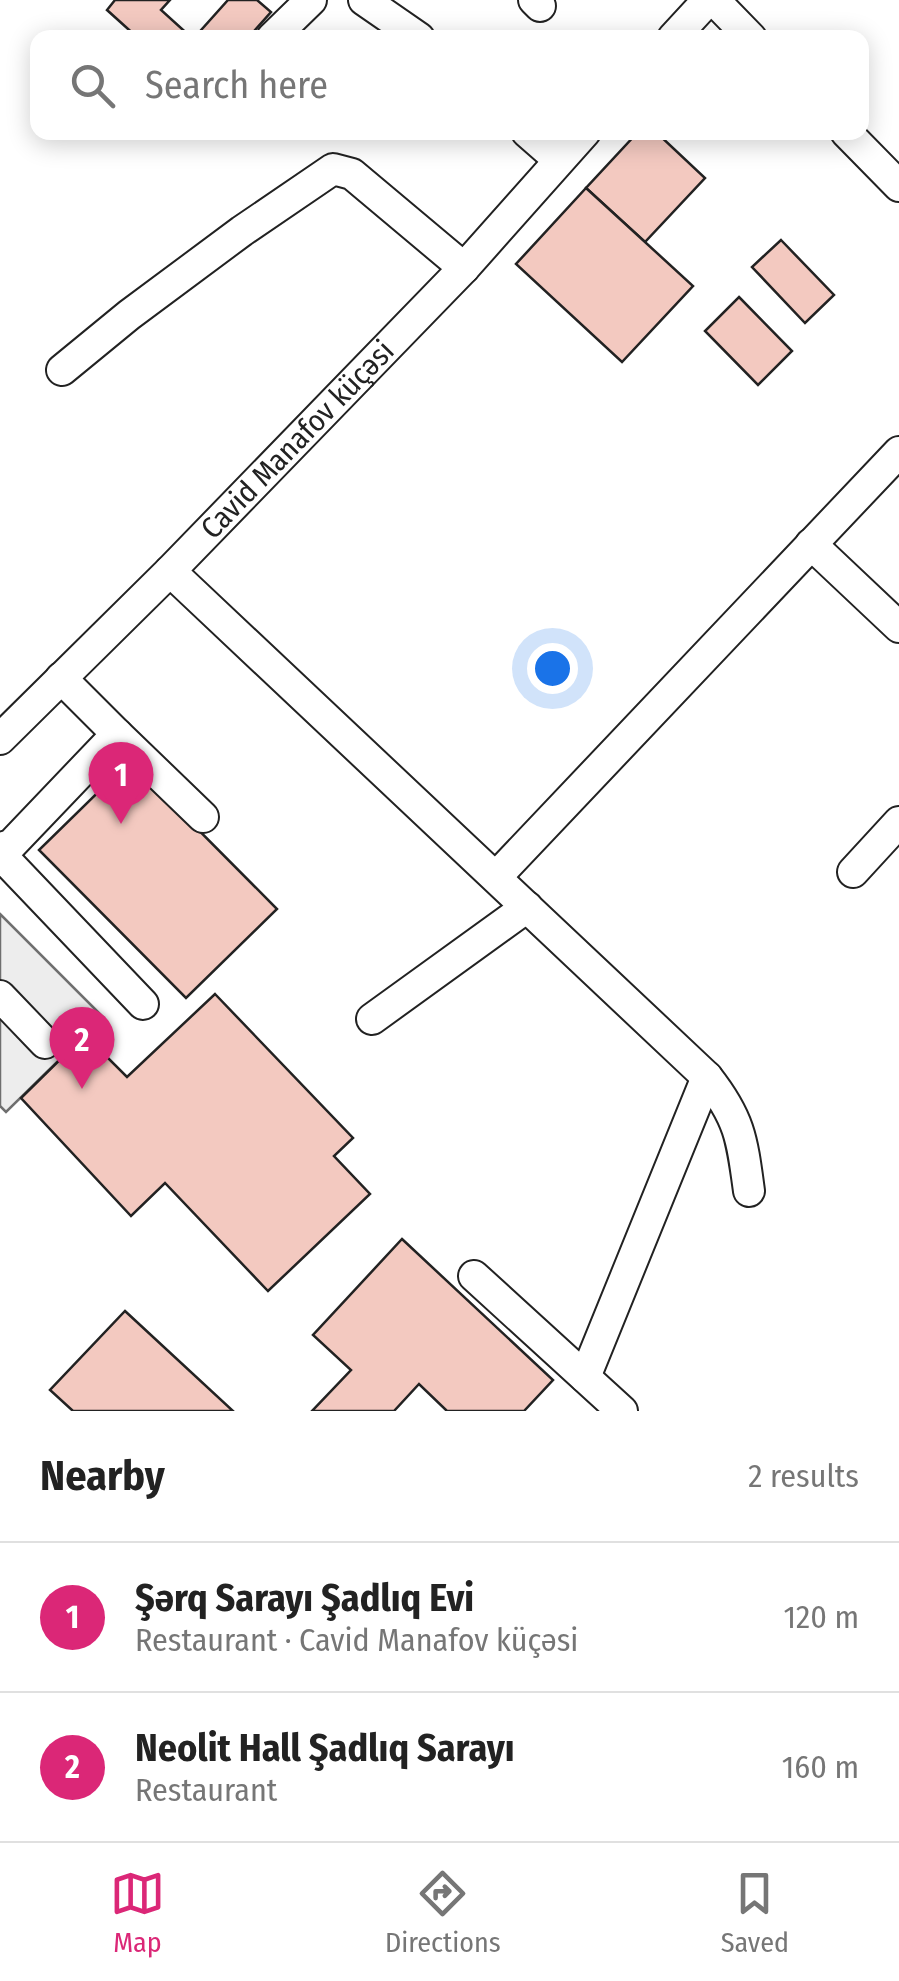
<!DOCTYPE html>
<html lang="en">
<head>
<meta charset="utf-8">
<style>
	body { margin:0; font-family:"Fira Sans Condensed",sans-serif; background:#f2f2f2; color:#222 }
	.you { position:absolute; left:552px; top:668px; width:35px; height:35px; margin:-25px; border:8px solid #fff; border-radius:50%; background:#1a73e8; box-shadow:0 0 0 15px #1a73e833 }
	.badge { display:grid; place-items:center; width:65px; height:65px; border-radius:50%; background:#db2777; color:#fff; font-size:32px; font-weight:700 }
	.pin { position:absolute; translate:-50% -82px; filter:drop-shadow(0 2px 5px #0008) }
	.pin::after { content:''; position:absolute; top:52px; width:35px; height:30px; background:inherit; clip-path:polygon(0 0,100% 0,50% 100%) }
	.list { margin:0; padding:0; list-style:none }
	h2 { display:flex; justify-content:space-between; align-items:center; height:130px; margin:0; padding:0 40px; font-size:42px }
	h2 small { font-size:32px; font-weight:400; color:#767676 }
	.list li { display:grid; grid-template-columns:65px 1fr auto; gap:30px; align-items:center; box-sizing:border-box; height:150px; padding:0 40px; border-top:2px solid #e0e0e0 }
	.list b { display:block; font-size:38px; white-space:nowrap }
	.list p { margin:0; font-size:32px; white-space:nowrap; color:#767676 }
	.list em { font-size:32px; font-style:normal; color:#767676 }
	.icon { flex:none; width:55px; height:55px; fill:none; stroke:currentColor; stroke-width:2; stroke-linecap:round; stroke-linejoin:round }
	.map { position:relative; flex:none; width:899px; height:1411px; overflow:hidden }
	.search { position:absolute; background:#fff; box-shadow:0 5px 25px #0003; left:30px; right:30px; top:30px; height:110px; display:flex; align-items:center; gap:25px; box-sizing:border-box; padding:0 35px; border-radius:20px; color:#767676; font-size:38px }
	.sheet { height:430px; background:#fff }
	nav { display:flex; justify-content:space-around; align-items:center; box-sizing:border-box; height:140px; border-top:2px solid #e0e0e0; background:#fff; font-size:28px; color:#767676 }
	nav a { display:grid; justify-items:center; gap:5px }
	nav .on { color:#db2777 }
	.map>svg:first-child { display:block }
</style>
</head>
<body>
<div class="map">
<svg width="899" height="1411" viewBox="0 0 899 1411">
	<rect width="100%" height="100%" fill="#fff"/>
	<!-- parking -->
	<path fill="#ededed" stroke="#6f6f6f" stroke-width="2.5" d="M0,914L103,1017L6,1112L0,1106Z"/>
	<!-- building -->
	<g fill="#f3c9c0" stroke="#222" stroke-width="2.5">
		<path d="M115,0H170L161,10L192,38H138L107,10Z"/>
		<path d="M228,0H257L271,12L248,38H194Z"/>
		<path d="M638,132H656L705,178L645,242L586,188Z"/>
		<path d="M586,188L693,286L622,362L516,264Z"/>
		<path d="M781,240L834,295L805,323L752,267Z"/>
		<path d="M739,297L792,351L758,385L705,331Z"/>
		<path d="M130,761L277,909L186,998L39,850Z"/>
		<path d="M215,994L353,1138L334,1156L370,1194L268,1291L165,1183L131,1216L21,1098L85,1035L127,1077Z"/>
		<path d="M402,1239L553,1380L524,1411H447L419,1384L394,1411H312L351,1370L313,1335Z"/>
		<path d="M125,1311L233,1411H73L50,1390Z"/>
	</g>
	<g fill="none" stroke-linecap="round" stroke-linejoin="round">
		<!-- minor casing -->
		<g stroke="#222" stroke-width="34">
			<g id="minor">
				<path d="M364,0L419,38"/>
				<path d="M534,0L540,6"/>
				<path d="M714,0L751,38"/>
				<path d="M272,38L311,0"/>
				<path d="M673,38L708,0"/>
				<path d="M527,132L559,160"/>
				<path d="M846,132L899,186"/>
				<path d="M62,370L129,315L242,231L333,169L352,174L464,268"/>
				<path d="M811,544L899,627"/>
				<path d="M170,571L707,1077C740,1119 742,1139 749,1191"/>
				<path d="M61,678L117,734"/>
				<path id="s1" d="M0,739L170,571L464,268L585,132"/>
				<path d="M0,848L11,845L117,734L203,817"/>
				<path d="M0,854L143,1004"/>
				<path d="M853,872L899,822"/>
				<path d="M496,877L899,452"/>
				<path d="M0,996L45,1043"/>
				<path d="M372,1019L527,907"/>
				<path d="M474,1276L622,1411"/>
				<path d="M585,1377L707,1077"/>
			</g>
		</g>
		<!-- minor -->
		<use href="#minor" stroke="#fff" stroke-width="30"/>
	</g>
	<g text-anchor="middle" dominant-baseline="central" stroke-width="8" stroke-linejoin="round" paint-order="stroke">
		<!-- street labels -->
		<g font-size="30" fill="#222" stroke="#fff">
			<text stroke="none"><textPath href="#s1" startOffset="422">Cavid Manafov küçəsi</textPath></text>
		</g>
	</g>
</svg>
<div class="you"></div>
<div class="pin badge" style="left:121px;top:824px">1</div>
<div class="pin badge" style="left:82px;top:1089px">2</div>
<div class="search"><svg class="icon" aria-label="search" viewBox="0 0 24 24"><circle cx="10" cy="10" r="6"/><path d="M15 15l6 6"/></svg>Search here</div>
</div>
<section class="sheet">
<h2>Nearby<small>2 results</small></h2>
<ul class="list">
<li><span class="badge">1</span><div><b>Şərq Sarayı Şadlıq Evi</b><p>Restaurant · Cavid Manafov küçəsi</p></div><em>120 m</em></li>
<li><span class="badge">2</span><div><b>Neolit Hall Şadlıq Sarayı</b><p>Restaurant</p></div><em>160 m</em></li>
</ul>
</section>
<nav>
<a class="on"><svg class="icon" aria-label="map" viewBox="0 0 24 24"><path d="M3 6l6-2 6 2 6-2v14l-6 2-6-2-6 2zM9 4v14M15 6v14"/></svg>Map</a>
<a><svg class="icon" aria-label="directions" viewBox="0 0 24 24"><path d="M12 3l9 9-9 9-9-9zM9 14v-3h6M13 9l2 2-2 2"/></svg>Directions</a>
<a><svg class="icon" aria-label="saved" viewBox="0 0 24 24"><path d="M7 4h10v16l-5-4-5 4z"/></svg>Saved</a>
</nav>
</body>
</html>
